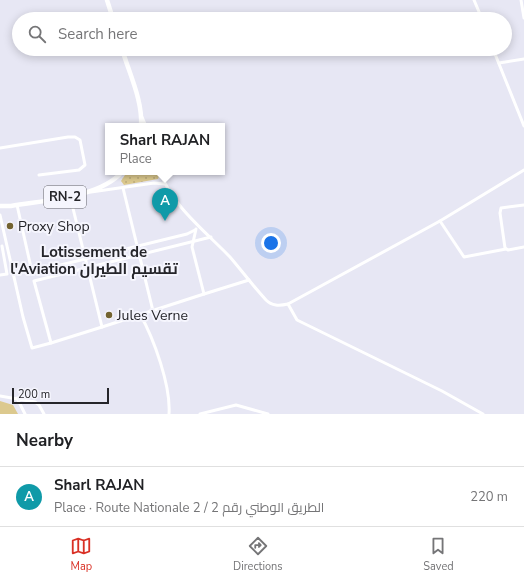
<!DOCTYPE html>
<html lang="en">
<head>
<meta charset="utf-8">
<style>
	body { margin:0; font-family:"Nunito Sans",Cairo,sans-serif; background:#f6f6f6; color:#202124 }
	.scale { position:absolute; left:12px; bottom:10px; width:97px; box-sizing:border-box; padding-left:4px; border:2px solid #25252a; border-top:0; font-size:11px; line-height:14px; white-space:nowrap; color:#25252a; -webkit-text-stroke:3px #f5f5fd; paint-order:stroke }
	.you { position:absolute; left:271px; top:243px; width:14px; height:14px; margin:-10px; border:3px solid #fff; border-radius:50%; background:#1a73e8; box-shadow:0 0 0 6px #1a73e833 }
	.badge { display:grid; place-items:center; width:26px; height:26px; border-radius:50%; background:#d93025; color:#fff; font-size:13px; font-weight:700 }
	.pin { position:absolute; translate:-50% -33px; filter:drop-shadow(0 1px 2px #0008) }
	.pin::after { content:''; position:absolute; top:21px; width:14px; height:12px; background:inherit; clip-path:polygon(0 0,100% 0,50% 100%) }
	.popup { position:absolute; left:105px; top:123px; width:120px; height:52px; box-sizing:border-box; display:grid; place-content:center; border-radius:0px; background:#fff; filter:drop-shadow(0 1px 3px #0005); font-size:13px; white-space:nowrap; color:#757577 }
	.popup b { font-size:15px; color:#202124 }
	.popup::after { content:''; position:absolute; left:50%; top:100%; margin-left:-8px; border:8px solid transparent; border-top-color:#fff }
	.list { margin:0; padding:0; list-style:none }
	h2 { display:flex; justify-content:space-between; align-items:center; height:52px; margin:0; padding:0 16px; font-size:17px }
	h2 small { font-size:13px; font-weight:400; color:#757577 }
	.list li { display:grid; grid-template-columns:26px 1fr auto; gap:12px; align-items:center; box-sizing:border-box; height:60px; padding:0 16px; border-top:1px solid #e0e0e0 }
	.list b { display:block; font-size:15px; white-space:nowrap }
	.list p { margin:0; font-size:13px; white-space:nowrap; color:#757577 }
	.list em { font-size:13px; font-style:normal; color:#757577 }
	.icon { flex:none; width:22px; height:22px; fill:none; stroke:currentColor; stroke-width:2; stroke-linecap:round; stroke-linejoin:round }
	.map { position:relative; flex:none; width:524px; height:414px; overflow:hidden }
	.search { position:absolute; background:#fff; box-shadow:0 2px 10px #0003; left:12px; right:12px; top:12px; height:44px; display:flex; align-items:center; gap:10px; box-sizing:border-box; padding:0 14px; border-radius:22px; color:#757577; font-size:15px }
	.sheet { height:112px; background:#fff }
	nav { display:flex; justify-content:space-around; align-items:center; box-sizing:border-box; height:56px; border-top:1px solid #e0e0e0; background:#fff; font-size:11px; color:#757577 }
	nav a { display:grid; justify-items:center; gap:2px }
	nav .on { color:#d93025 }
	.map>svg:first-child { display:block }
</style>
</head>
<body>
<div class="map">
<svg width="524" height="414" viewBox="0 0 524 414">
	<defs>
		<pattern id="grass-dots" width="8" height="8" patternUnits="userSpaceOnUse"><rect width="8" height="8" fill="#dcc98e"/><path d="M2 2h.1M6 6h.1" fill="none" stroke="#bdac7b" stroke-width="1.8" stroke-linecap="round"/></pattern>
	</defs>
	<rect width="100%" height="100%" fill="#e7e7f4"/>
	<!-- grass -->
	<path fill="url(#grass-dots)" d="M127,172H158L159,176L158,179L124,185L121,181Z"/>
	<!-- garden -->
	<path fill="#dcc98e" d="M0,401L13,405L18,414H0Z"/>
	<g fill="none" stroke-linecap="round" stroke-linejoin="round">
		<!-- minor -->
		<g stroke="#fff" stroke-width="3">
			<path d="M474,0L482,19"/>
			<path d="M521,0L524,18"/>
			<path d="M493,49L524,126"/>
			<path d="M499,63L524,59"/>
			<path d="M142,117L146,126"/>
			<path d="M0,148L68,137H75L80,140L85,165L79,170L39,175"/>
			<path d="M160,172C173,207 205,231 230,257C242,271 253,286 266,300C272,306 279,306 288,304L440,221L524,170"/>
			<path d="M123,188L153,311"/>
			<path d="M91,192L154,183L165,184"/>
			<path d="M70,196L102,327L204,294L192,247L196,229"/>
			<path d="M17,205L32,272L187,234L195,230"/>
			<path d="M524,205L501,208L500,213L505,248L508,250L524,247"/>
			<path d="M0,215L23,317L32,348L51,343"/>
			<path d="M440,221L464,257L506,249"/>
			<path d="M0,275L7,274L2,246"/>
			<path d="M204,294L249,280"/>
			<path d="M288,304L297,320L442,391L483,414"/>
			<path d="M140,314C154,339 171,386 169,414"/>
			<path d="M102,327L51,343L34,281L211,237"/>
			<path d="M0,396L35,402L39,405L44,414"/>
			<path d="M17,398L25,414"/>
			<path d="M200,414L236,405L268,414"/>
		</g>
		<!-- primary -->
		<g stroke="#fff" stroke-width="4.5">
			<path d="M107,0L113,19"/>
			<path d="M122,49C129,73 143,101 141,126"/>
			<path d="M0,206H11C45,200 99,198 122,172"/>
		</g>
	</g>
	<!-- markers -->
	<g fill="#736331" stroke="#f5f5fd" stroke-width="1.5">
		<circle cx="10" cy="226" r="4"/>
		<circle cx="109" cy="315" r="4"/>
	</g>
	<g text-anchor="middle" dominant-baseline="central" stroke-width="4" stroke-linejoin="round" paint-order="stroke">
		<!-- shield labels -->
		<rect fill="#f5f5fd" stroke="#636369" stroke-width="1" x="44" y="186" width="42" height="22" rx="3"/>
		<g font-size="13" font-weight="bold" fill="#25252a">
			<text x="65" y="197">RN-2</text>
		</g>
		<!-- poi labels -->
		<g font-size="14" fill="#25252a" stroke="#f5f5fd" text-anchor="start">
			<text x="18" y="226">Proxy Shop</text>
			<text x="117" y="315">Jules Verne</text>
		</g>
		<!-- neighbourhood labels -->
		<g font-size="15" font-weight="bold" fill="#25252a" stroke="#f5f5fd">
			<text x="94" y="252">Lotissement de<tspan x="94" dy="17">l'Aviation تقسيم الطيران</tspan></text>
		</g>
	</g>
</svg>
<div class="scale">200 m</div>
<div class="you"></div>
<div class="pin badge" style="left:165px;top:221px;background:#0f9aa8">A</div>
<div class="popup"><b>Sharl RAJAN</b>Place</div>
<div class="search"><svg class="icon" aria-label="search" viewBox="0 0 24 24"><circle cx="10" cy="10" r="6"/><path d="M15 15l6 6"/></svg>Search here</div>
</div>
<section class="sheet">
<h2>Nearby<small></small></h2>
<ul class="list">
<li><span class="badge" style="background:#0f9aa8">A</span><div><b>Sharl RAJAN</b><p>Place · Route Nationale 2 / الطريق الوطني رقم 2</p></div><em>220 m</em></li>
</ul>
</section>
<nav>
<a class="on"><svg class="icon" aria-label="map" viewBox="0 0 24 24"><path d="M3 6l6-2 6 2 6-2v14l-6 2-6-2-6 2zM9 4v14M15 6v14"/></svg>Map</a>
<a><svg class="icon" aria-label="directions" viewBox="0 0 24 24"><path d="M12 3l9 9-9 9-9-9zM9 14v-3h6M13 9l2 2-2 2"/></svg>Directions</a>
<a><svg class="icon" aria-label="saved" viewBox="0 0 24 24"><path d="M7 4h10v16l-5-4-5 4z"/></svg>Saved</a>
</nav>
</body>
</html>
